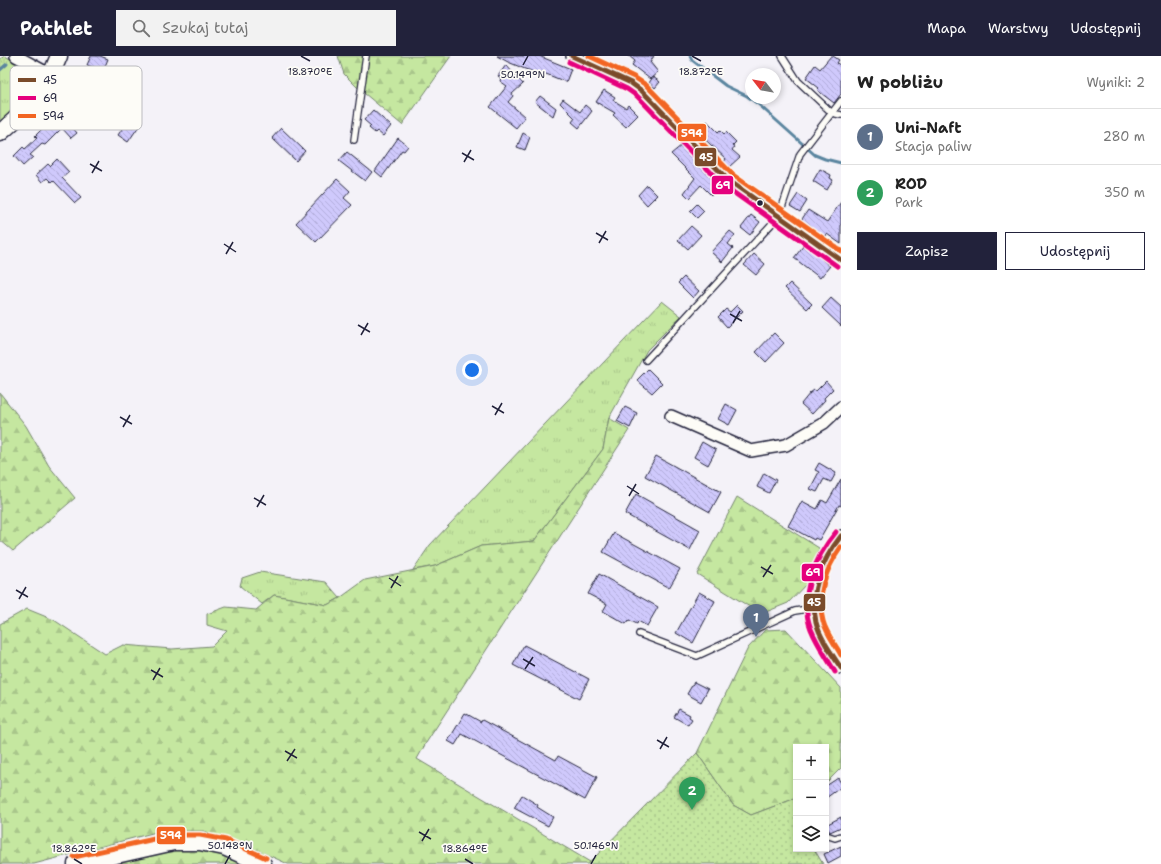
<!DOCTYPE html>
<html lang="pl">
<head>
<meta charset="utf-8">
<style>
	body { margin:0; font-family:"Shantell Sans",sans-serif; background:#f2f2f2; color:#222 }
	.controls { position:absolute; right:12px; bottom:12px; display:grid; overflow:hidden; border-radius:0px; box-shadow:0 2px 6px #0003 }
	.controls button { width:36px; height:36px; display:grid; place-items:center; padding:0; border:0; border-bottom:1px solid #e0e0e0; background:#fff; color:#222; font:20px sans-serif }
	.compass { position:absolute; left:745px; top:12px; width:36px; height:36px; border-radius:50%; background:#fff; box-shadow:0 2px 6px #0003; rotate:301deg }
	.you { position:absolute; left:472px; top:314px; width:14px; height:14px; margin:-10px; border:3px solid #fff; border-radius:50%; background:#1a73e8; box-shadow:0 0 0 6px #1a73e833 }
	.badge { display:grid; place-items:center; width:26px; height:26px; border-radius:50%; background:#22223b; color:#fff; font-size:13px; font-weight:700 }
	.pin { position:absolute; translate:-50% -33px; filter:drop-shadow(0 1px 2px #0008) }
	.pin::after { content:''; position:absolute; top:21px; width:14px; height:12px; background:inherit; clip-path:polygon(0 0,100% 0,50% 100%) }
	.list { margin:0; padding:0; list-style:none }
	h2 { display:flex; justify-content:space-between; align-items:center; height:52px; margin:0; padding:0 16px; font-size:17px }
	h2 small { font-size:13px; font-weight:400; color:#767676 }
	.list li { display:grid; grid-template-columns:26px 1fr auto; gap:12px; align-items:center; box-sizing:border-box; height:56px; padding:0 16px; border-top:1px solid #e0e0e0 }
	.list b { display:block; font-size:15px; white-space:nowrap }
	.list p { margin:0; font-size:13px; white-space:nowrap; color:#767676 }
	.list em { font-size:13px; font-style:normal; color:#767676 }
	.actions { display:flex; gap:8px; padding:12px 16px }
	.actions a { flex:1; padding:9px 0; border:1px solid #22223b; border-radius:0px; text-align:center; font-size:14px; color:#22223b }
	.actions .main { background:#22223b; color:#fff }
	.icon { flex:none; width:22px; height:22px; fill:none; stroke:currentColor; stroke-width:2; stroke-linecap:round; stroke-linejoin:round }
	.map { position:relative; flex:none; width:841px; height:808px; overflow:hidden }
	header { display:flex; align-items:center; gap:24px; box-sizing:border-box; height:56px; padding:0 20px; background:#22223b; color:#fff }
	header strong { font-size:19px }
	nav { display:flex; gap:22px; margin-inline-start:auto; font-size:14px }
	.search { width:280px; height:36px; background:#f2f2f2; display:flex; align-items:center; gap:10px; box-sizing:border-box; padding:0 14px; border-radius:0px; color:#767676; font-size:15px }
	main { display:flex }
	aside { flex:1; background:#fff }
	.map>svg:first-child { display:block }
</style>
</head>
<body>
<header>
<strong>Pathlet</strong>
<div class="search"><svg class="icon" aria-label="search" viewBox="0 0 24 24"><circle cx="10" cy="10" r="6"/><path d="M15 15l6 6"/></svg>Szukaj tutaj</div>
<nav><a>Mapa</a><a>Warstwy</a><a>Udostępnij</a></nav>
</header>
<main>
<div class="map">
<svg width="841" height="808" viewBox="0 0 841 808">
	<defs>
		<pattern id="grass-tufts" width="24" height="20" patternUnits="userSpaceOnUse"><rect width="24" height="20" fill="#c5e7a0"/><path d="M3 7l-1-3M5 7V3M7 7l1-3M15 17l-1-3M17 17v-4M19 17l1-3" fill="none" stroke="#a9c68b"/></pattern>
		<pattern id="forest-firs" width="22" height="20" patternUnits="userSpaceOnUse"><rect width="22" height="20" fill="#c5e7a0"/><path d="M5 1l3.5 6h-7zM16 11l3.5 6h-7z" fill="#a9c68b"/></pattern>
		<pattern id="garden-dots" width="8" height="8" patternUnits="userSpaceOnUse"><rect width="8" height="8" fill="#c5e7a0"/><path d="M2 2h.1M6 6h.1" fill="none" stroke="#a9c68b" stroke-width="1.8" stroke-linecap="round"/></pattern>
		<pattern id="building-back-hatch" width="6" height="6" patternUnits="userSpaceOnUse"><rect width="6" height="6" fill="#cfc9fc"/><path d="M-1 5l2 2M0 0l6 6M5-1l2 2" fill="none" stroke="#b1acd9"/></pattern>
	</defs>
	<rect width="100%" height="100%" fill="#f4f2f8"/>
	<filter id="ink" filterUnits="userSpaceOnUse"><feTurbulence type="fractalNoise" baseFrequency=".025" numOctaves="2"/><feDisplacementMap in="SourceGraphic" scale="8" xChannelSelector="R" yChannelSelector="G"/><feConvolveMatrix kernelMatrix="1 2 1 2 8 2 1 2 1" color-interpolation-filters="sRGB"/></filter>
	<g filter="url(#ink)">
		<!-- grass -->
		<g fill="url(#grass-tufts)" stroke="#74846e">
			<path d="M5,0L44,22L26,41L0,66V3Z"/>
			<path d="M662,245L681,260L647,294L609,362L603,393L534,485L481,490L435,510L413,514L430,489Z"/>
			<path d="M260,516L326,526L340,542L327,549L274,539L262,548L240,530L242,522Z"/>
		</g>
		<!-- forest -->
		<g fill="url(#forest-firs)" stroke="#74846e">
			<path d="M338,0H451L402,69L358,32L344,18Z"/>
			<path d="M0,337L26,370L49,410L75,442L13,495L0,484Z"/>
			<path d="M609,362L629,374L426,687L417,703L590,806L588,808H288L255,793L204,775H160L34,808H0V568L27,553L54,564L105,598L123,589L172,593L212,590L227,575L207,569V558L226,551L256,554L274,539L327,549L340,542L365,524L435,510L481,490L534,485L603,393Z"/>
			<path d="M737,441L819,492L808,526L788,547L761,558L697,518Z"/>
			<path d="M786,573L841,632V712L826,727V691H796V742L751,759L733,749L697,697L748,592L765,574Z"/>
			<path d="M205,790L248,808H97L163,794Z"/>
		</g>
		<!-- garden -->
		<path fill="url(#garden-dots)" stroke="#74846e" d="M697,697L733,749L751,759L796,742V793H814L823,808H588Z"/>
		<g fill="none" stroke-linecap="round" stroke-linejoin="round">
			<!-- stream -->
			<g stroke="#5a859f" stroke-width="3">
				<path d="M690,0L692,4L726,30L747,40L758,48L815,99L825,103L841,107"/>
				<path d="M0,14L7,8"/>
			</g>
		</g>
		<!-- building -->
		<g fill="url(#building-back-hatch)" stroke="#22223b">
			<path d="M91,0H100L108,3L103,15L87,9Z"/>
			<path d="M497,0H539L571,13L566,26L541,16L540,18L525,13L508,6Z"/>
			<path d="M629,0H654L650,6L658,16L650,23L632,9L635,5Z"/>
			<path d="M831,0H833L839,4L837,7L841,10V38L834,47L817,34L819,32L806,22L815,9L820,13Z"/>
			<path d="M506,9L523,28L512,38L513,40L508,46L525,61L516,72L490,51L507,30L500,25L501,22L498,20Z"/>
			<path d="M653,21L660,26L655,32L649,27Z"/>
			<path d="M604,34L615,41L613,44L626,52L628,49L638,59L626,71L613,59L615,57L596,46Z"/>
			<path d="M540,40L556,52L553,60L535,46Z"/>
			<path d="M563,43L580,56L585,49L592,55L579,72L572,66L575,62L560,47Z"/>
			<path d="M69,51L83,58L73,72L77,77L71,82L62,72L45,89L42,88L30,99L33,101L23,110L14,100L23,91L25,93L37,82L35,80L49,66L53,71Z"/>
			<path d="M373,54L391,70L383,80L377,75L375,77L369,72L371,70L364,64Z"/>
			<path d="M122,58L139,70L128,86L118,79L122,73L114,68Z"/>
			<path d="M707,65L718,76L720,74L724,78L726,76L736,86L732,90L734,91L732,94L740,101L729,111L724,106L726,103L697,76Z"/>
			<path d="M281,72L305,95L296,105L272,82Z"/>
			<path d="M523,77L530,81L525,94L517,91Z"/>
			<path d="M398,82L408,90L404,95L402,94L382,121L375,115Z"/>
			<path d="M682,89L721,129L711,139L701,129L689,142L684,137L695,122L671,98Z"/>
			<path d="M347,96L372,116L365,125L339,105Z"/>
			<path d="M57,103L69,116L62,122L81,142L75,147L53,124L51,126L47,122L42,126L36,119L48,108L50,110Z"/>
			<path d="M820,113L831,119L830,122L833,124L827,134L813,125Z"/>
			<path d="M337,123L350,135L344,142L352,149L316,186L296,167Z"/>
			<path d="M647,129L657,139L647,149L638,139Z"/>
			<path d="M798,138L807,145L800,156L790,150Z"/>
			<path d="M841,146V188L827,178L825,182L800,166L808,154L827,166Z"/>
			<path d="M697,148L704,155L697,162L690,155Z"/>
			<path d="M751,159L760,166L750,179L741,172Z"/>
			<path d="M691,170L701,179L688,193L678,184Z"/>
			<path d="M730,175L735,179L728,188L733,192L722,206L711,196Z"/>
			<path d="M804,189L830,210L820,222L794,202Z"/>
			<path d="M754,198L765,208L756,219L744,209Z"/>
			<path d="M684,221L699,235L693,242L678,227Z"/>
			<path d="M790,227L812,248L807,253L785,232Z"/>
			<path d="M831,242L841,251V270L822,252Z"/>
			<path d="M737,249L743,255L727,271L718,261L726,253L730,256Z"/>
			<path d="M774,277L784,287L766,306L756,296Z"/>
			<path d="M648,313L662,327L652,337L637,324Z"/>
			<path d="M826,325L833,333L824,342L825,344L812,358L801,348L810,337L814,334L816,335Z"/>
			<path d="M726,348L737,354L729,369L718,363Z"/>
			<path d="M625,351L637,357L630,372L617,365Z"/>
			<path d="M702,386L716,394L708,409L694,401Z"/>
			<path d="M656,400L721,436L710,456L645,420Z"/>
			<path d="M819,407L836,417L831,426L824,423L817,436L810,433L819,416L815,414Z"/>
			<path d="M764,417L776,424L769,437L757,431Z"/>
			<path d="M841,423V450L839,449L819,484L815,482L814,484L788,470L802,445L817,453L822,444L827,447Z"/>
			<path d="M636,438L700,474L690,494L625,458Z"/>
			<path d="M614,477L680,513L669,532L603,496Z"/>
			<path d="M599,518L658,551L647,570L638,565L637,568L629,564L626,568L603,555L607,548L588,538Z"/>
			<path d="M699,536L715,545L693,587L676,577Z"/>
			<path d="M524,589L589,623L579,643L513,609Z"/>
			<path d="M694,626L708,633L701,646L687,638Z"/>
			<path d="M679,653L690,659L689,661L692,663L688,669L674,661Z"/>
			<path d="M465,657L481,666L482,664L556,704L558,700L597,721L585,744L462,678L455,689L448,685Z"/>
			<path d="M838,722L841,727V731L826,742V730Z"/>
			<path d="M522,739L538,749L537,751L553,761L548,770L514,752Z"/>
			<path d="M841,761V771L830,776L826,769Z"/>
			<path d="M841,790V800L828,807L824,798Z"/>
		</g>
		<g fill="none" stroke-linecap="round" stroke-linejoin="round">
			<!-- lane casing -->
			<g stroke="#22223b" stroke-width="8">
				<g id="lane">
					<path d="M782,0L798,25L832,57L841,59"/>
					<path d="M354,84L366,0"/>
					<path d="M646,304L779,160L800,98L841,45"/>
					<path d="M639,578L697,600L795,555L814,552"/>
					<path d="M826,779L835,782L841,780"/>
				</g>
			</g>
			<!-- street casing -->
			<g stroke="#22223b" stroke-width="14">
				<g id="street">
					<path d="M16,0L51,19"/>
					<path d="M572,0L631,27L642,35L728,124L841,204"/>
					<path d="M671,360L751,395L786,389L824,367L841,351"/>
					<path d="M841,480C822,501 809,537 816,566C819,578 834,600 841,612"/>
				</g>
			</g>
			<!-- secondary casing -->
			<g stroke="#22223b" stroke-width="19">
				<g id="secondary">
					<path d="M0,77C29,52 45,36 59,0"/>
					<path d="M76,808L174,786H200L224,791L263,808"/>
				</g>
			</g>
			<!-- lane -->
			<use href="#lane" stroke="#fdfcf7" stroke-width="5.5"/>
			<!-- street -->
			<use href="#street" stroke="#fdfcf7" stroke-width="11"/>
			<!-- secondary -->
			<use href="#secondary" stroke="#fdfcf7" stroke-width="16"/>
			<!-- bus-1 casing -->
			<g stroke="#fdfcf7" stroke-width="8">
				<g id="bus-1">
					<path d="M572,0L631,27L642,35L728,124L841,204"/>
					<path d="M841,480C822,504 809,535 816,566C820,582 832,598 841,612"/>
				</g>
			</g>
			<!-- bus-2 casing -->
			<g stroke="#fdfcf7" stroke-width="8">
				<g id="bus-2">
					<path d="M569,6L627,33L637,40L723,129L837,210"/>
					<path d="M835,616C827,602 817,588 811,573C798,540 815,501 836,476"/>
				</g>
			</g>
			<!-- bus-3 casing -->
			<g stroke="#fdfcf7" stroke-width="8">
				<g id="bus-3">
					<path d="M589,0L634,21L646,29L733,119L841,195"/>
					<path d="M841,491C826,512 816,540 823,565C826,577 835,588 841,599"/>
					<path d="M74,801L172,779H200L226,784L266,802"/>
				</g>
			</g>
			<!-- bus-1 -->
			<use href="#bus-1" stroke="#7a4b2a" stroke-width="5"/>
			<!-- bus-2 -->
			<use href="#bus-2" stroke="#e5007d" stroke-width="5"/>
			<!-- bus-3 -->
			<use href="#bus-3" stroke="#f26522" stroke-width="5"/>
		</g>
	</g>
	<!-- ticks -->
	<path fill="none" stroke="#22223b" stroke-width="1.5" d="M301,0L310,5M692,0L701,5M523,9L528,0M462,97L474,104M464,106L471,94M90,108L102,115M92,117L99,105M596,177L608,184M599,187L606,175M224,188L236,196M226,198L233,186M730,258L742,265M733,267L740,255M358,269L370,276M361,279L368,267M492,350L504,357M495,359L502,347M120,361L132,368M123,371L130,359M627,430L639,438M629,440L636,428M254,442L266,449M257,451L264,439M761,511L773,518M763,521L771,509M389,522L401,530M391,532L398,520M16,534L28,541M19,543L26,531M523,603L535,610M525,613L533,601M151,614L163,621M153,624L160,612M657,684L669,691M660,693L667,681M285,695L297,702M287,705L295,693M419,776L431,783M422,785L429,773M74,803L82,808M465,803L473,808M225,808L230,799M591,808L596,799"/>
	<!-- markers -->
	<circle fill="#22223b" stroke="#fdfcf7" stroke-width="1.5" cx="760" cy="147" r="3.5"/>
	<!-- legend -->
	<rect x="10" y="10" width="132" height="64" rx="6" fill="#fdfcf7" stroke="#bbbbbf" stroke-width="1"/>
	<rect x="18" y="22" width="18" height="4" fill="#7a4b2a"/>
	<rect x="18" y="40" width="18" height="4" fill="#e5007d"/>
	<rect x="18" y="58" width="18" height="4" fill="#f26522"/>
	<g font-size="11" fill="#22223b">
		<text x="43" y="28">45</text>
		<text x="43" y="46">69</text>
		<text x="43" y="64">594</text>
	</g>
	<g font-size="10" text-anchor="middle" fill="#22223b" stroke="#fdfcf7" stroke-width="3.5" stroke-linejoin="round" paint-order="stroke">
		<text x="310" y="19">18.870°E</text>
		<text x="701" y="19">18.872°E</text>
		<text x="523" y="22">50.149°N</text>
		<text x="230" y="793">50.148°N</text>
		<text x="596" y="793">50.146°N</text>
		<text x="74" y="796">18.862°E</text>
		<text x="465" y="796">18.864°E</text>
	</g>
	<g stroke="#fdfcf7" stroke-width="1.5">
		<rect x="677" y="67" width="30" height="19" rx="4" fill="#f26522"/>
		<rect x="694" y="91" width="23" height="20" rx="4" fill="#7a4b2a"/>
		<rect x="711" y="119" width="23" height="20" rx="4" fill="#e5007d"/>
		<rect x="801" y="507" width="23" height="19" rx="4" fill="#e5007d"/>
		<rect x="803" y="537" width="23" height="19" rx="4" fill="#7a4b2a"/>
		<rect x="156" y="770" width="30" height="19" rx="4" fill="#f26522"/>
	</g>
	<g font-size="11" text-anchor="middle" font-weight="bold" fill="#fff">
		<text x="692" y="81">594</text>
		<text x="706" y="105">45</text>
		<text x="723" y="133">69</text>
		<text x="813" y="520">69</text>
		<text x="814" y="550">45</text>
		<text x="171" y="783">594</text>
	</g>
</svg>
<div class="controls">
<button>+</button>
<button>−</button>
<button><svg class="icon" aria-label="layers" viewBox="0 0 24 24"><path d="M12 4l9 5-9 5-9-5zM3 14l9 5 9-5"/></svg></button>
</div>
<svg class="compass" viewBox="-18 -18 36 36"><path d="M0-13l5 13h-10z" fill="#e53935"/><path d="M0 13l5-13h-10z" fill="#767676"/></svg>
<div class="you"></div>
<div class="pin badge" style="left:756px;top:581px;background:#5c6f8a">1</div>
<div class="pin badge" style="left:692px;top:754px;background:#2e9e5b">2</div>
</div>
<aside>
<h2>W pobliżu<small>Wyniki: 2</small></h2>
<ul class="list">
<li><span class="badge" style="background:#5c6f8a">1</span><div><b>Uni-Naft</b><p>Stacja paliw</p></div><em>280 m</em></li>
<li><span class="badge" style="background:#2e9e5b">2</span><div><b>ROD</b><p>Park</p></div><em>350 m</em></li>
</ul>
<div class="actions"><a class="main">Zapisz</a><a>Udostępnij</a></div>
</aside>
</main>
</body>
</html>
